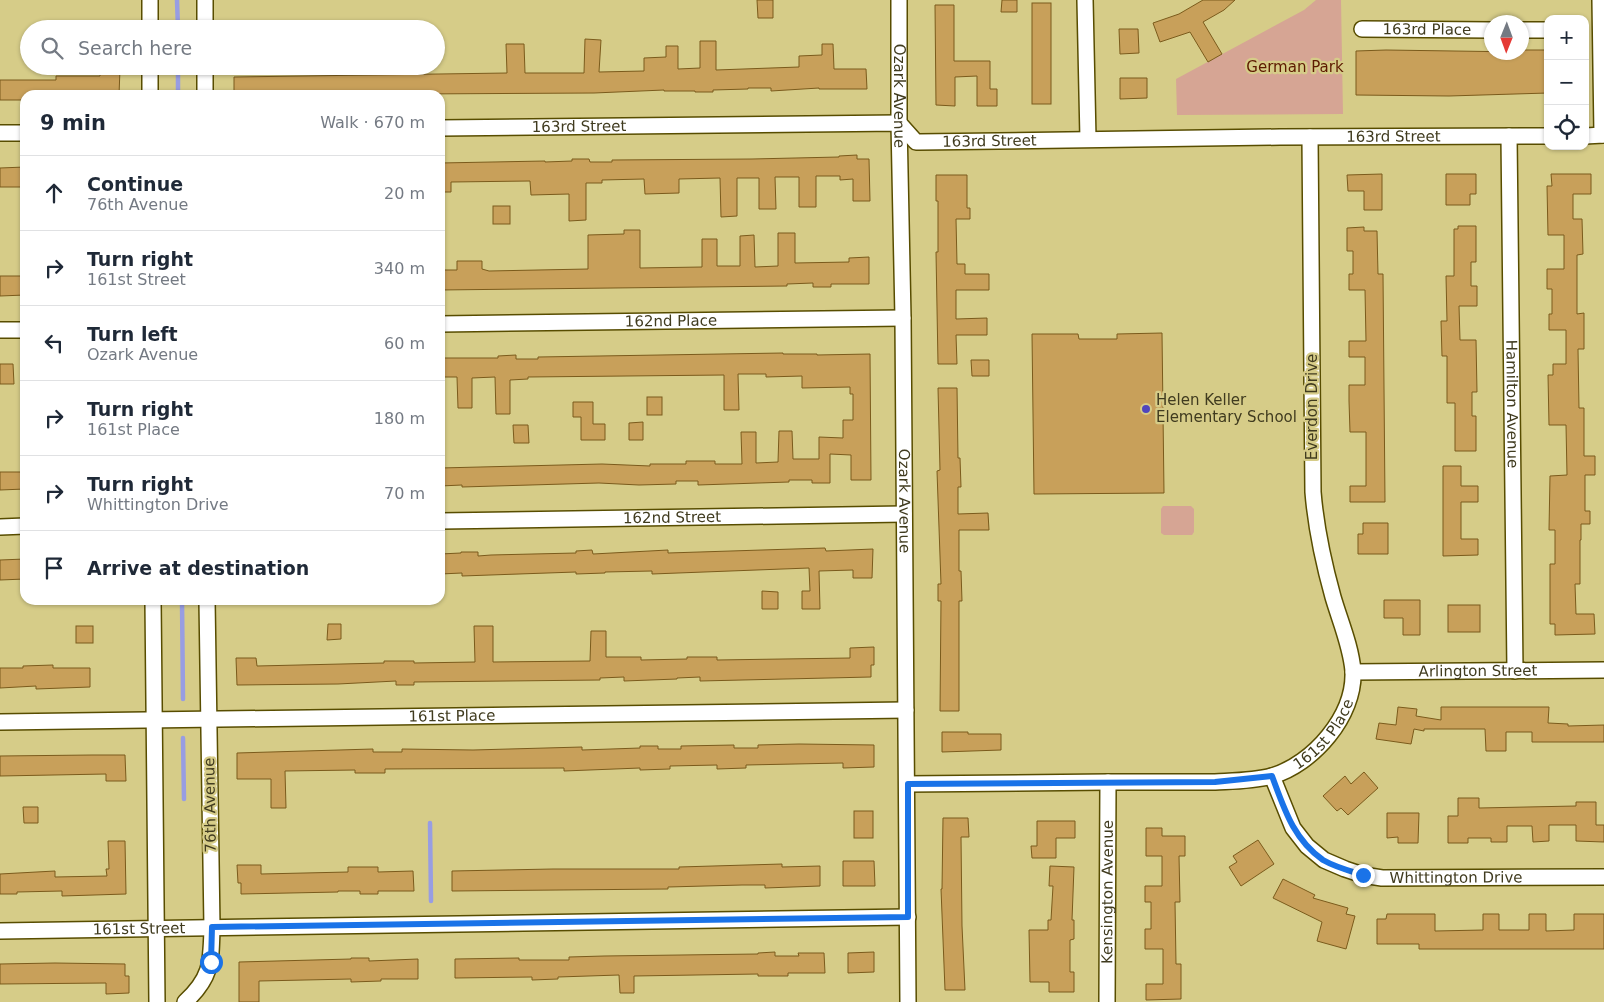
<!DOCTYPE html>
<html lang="en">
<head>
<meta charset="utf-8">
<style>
	body { margin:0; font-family:"DejaVu Sans",sans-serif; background:#f2f2f3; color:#1f2937 }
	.controls { position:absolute; right:15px; top:15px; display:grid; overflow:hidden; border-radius:10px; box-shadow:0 1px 4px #0004 }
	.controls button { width:45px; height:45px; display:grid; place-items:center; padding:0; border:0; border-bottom:1px solid #e0e1e3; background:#fff; color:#1f2937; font:25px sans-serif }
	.compass { position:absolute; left:1484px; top:15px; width:45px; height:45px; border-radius:50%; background:#fff; box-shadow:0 1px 4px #0004; rotate:181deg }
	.stop { position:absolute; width:15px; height:15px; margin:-11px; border:4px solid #1a73e8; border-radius:50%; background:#fff }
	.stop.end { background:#1a73e8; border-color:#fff; box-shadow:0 1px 5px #0008 }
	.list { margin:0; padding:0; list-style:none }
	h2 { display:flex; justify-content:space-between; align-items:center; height:65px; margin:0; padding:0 20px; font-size:21px }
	h2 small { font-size:16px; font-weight:400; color:#747a83 }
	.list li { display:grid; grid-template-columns:32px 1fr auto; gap:15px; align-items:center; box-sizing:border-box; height:75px; padding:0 20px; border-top:1px solid #e0e1e3 }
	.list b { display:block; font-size:19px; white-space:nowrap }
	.list p { margin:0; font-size:16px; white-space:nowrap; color:#747a83 }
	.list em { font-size:16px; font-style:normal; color:#747a83 }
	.icon { flex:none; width:28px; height:28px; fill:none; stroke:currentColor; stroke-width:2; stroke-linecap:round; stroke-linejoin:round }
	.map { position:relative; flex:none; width:1604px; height:1002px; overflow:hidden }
	.search { position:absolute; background:#fff; box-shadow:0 1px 4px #0004; left:20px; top:20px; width:425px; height:55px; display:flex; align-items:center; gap:12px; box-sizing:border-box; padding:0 18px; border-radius:28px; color:#747a83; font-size:19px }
	.panel { position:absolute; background:#fff; box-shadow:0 1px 4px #0004; left:20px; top:90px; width:425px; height:515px; border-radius:15px }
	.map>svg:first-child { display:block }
</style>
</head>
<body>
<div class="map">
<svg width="1604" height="1002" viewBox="0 0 1604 1002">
	<rect width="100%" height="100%" fill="#d6cc88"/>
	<!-- green -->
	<g fill="#d6a594">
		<path d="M1316,0H1341L1343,114L1177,115L1176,79L1304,10Z"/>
		<path d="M1163,506H1191L1194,509V532L1192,535H1164L1161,533V509Z"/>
	</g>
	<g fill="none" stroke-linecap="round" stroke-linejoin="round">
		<!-- stream -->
		<g stroke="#989de2" stroke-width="4.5">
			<path d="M177,0L178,29"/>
			<path d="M178,66V95"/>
			<path d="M182,600L183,699"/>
			<path d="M183,738L184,799"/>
			<path d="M430,823L431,901"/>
		</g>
	</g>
	<!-- building -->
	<g fill="#c8a05a" stroke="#7b5b1c">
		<path d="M757,0H773V18H758Z"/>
		<path d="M1002,0H1017V12H1001Z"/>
		<path d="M1203,0H1235L1224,10L1203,22L1222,54L1208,62L1190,32L1160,42L1153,23L1179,14Z"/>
		<rect x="1032" y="3" width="19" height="101"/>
		<path d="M935,5H954V61H990V89H997V106H977V76L955,77V106L936,105Z"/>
		<path d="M1119,29H1138L1139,53L1120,54Z"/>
		<path d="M585,39L601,40L599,72L644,71V58L666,57V46H678V69L700,68V41H716V70L799,67V56L822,55V44H833L834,69H866L867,89H819V88L771,91V88H748V89L713,90V92H695V91H664V90L594,93L234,95V77L507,73L506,44H524L525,73H584Z"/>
		<path d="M1386,50L1522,52V50H1548V93L1449,96L1356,95V51Z"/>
		<path d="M120,69L119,95H25V100H0V80H56V76H100V70Z"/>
		<path d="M1120,78H1147V98L1120,99Z"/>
		<path d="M857,155V159H869L870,201H853V179L840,180V176H816V207H799V177H775L776,209H759V178H737V216L721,217L720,178L679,179V193L645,194L644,179L602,180V183H586V220L569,221V194L531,195L530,181L451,182V192H440V163L545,161V162L572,161V159H589L590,162H612V160L752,159L839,157V156Z"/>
		<path d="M25,167V187H0V168Z"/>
		<path d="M1382,174V210H1364V191H1348L1347,175Z"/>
		<path d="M1446,174H1476V194H1470V205H1446Z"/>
		<path d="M1551,174H1591V194H1573V219H1582L1583,254L1577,255V314L1584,313V349H1578L1579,408H1584V456H1595V475H1585V511H1590V524H1581V540H1580V584H1575L1576,614H1594L1595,634L1555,635V624H1550V564H1555V530H1549L1550,476L1567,475L1566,425H1549L1548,375H1553V364H1566V330H1549V314H1552V289H1547V269H1564V235H1548L1547,186H1552Z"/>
		<path d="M936,175H967V208H970V219H956L957,264H965V274H989V290H956V319L987,318V335H956L957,364H938L936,252H938V201H936Z"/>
		<rect x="493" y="206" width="17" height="18"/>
		<path d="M1458,226H1476V262H1471V286H1477V306H1459L1460,340H1476L1477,392H1472V416H1476V451H1455V403H1447V356H1442L1441,321H1447L1446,276H1454V229H1458Z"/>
		<path d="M1364,227V231H1377L1378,274H1383L1385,502H1350V486H1366V432H1350L1349,401V385H1365V357H1349V341H1366L1365,290H1349V274H1353V251H1347V228Z"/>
		<path d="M624,230H640V268L702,267V239H717V266H740V236L754,235L755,267L778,266V233H795V263L849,262V258L869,257V284H831V287H813V283L787,284V286L440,290V270H457V261H482V269L489,271L588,269V235L624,234Z"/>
		<path d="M0,276H25V295L0,296Z"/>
		<path d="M1162,333L1164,493L1034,494L1032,334H1078L1079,339H1117V334Z"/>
		<path d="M783,353V354H817V355L870,354L871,480H851V455L830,454V483H812V480H789V482L698,485V481H676V484L639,485L599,483L462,487V485L440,486V468L602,464L650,466V464H686V461H715V464H742L741,432H756V463L778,462L779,431H792L793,459H819V437L843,438V420H853V394H850V387L802,388V376L766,377V374H738L739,410H724V375L528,377V379L510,380V414H496L495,377L472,378V408H458L457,377H440V358H498V356L516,355V359H538V357Z"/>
		<path d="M971,360H989V376H972Z"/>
		<path d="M0,364H13L14,384H0Z"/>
		<path d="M938,388H957L958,458H960L961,487H958V514L988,513L989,530H959V571H961L962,601H959V711H940L941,601H938V584H941L937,471L940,470Z"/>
		<rect x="647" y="397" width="15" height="18"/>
		<path d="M573,402H593V424H605V440H581V417H573Z"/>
		<path d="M643,422V440H629V423Z"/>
		<path d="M513,425H528L529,443H514Z"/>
		<path d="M1443,466H1461V486H1478V502H1461V539H1478V555L1443,556Z"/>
		<path d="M0,472H25V489L0,490Z"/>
		<path d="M1363,523H1388V554H1358V534H1363Z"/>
		<path d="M825,548L826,551L873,549L872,578H853V570L819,571L820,609H802V591H810L809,568L652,574V571L605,572V573L576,574V572L462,576V573L440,574V554L461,553V552H478V556L491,555L576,553V551L592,550L593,554L668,550V553Z"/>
		<path d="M25,559V579L0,580V560Z"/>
		<path d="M762,591L778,592V609H762Z"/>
		<path d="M1384,600H1420V635H1403V618H1384Z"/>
		<rect x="1448" y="605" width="32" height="27"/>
		<path d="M328,624H341V639L327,640Z"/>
		<rect x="76" y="626" width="17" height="17"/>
		<path d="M474,626H493V662L590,661L591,631H606V657H641V660L687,659V657H717V660L850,658V648L874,647V665H871V677L700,681V677L677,678V679L624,681V677L600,678V680L414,682V685H396V681L338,684L237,685L236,658H256L257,666L384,663V661H414V663L475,662Z"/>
		<path d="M53,665V668H90V687L36,689V686L0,688V668H23V666Z"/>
		<path d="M1398,707L1417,709L1416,716L1441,720V707H1549L1548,723L1568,724V726L1604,725V742H1532V732H1506V751H1486L1485,729H1424V731L1414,729L1411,744L1376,739L1379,723L1396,725Z"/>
		<path d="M942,732H968V734H1001V750L942,752Z"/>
		<path d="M799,744L874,745V767L843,768V763L746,765V768L717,769V765L670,766V769L640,770V768L564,771V768L385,769V773H355V770L285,771L286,808H271V779H237V753L373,749V752H402V749L473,750L582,747V750L640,748V746H658V749H681V746L734,745V748H758V745Z"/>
		<path d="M92,755H125L126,781H106V774L0,776V756Z"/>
		<path d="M1364,772L1378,788L1348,815L1341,808L1337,811L1323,796L1345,776L1351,784Z"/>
		<path d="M1458,798H1479V808L1576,806V802H1596V825H1604V842L1576,841V825H1549V841L1533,842L1532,826H1507V842H1491V838H1468V843H1448V816H1458Z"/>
		<path d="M23,807H38V823H24Z"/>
		<rect x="854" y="811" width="19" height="27"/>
		<path d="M1387,813H1419L1418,843H1398V837L1387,838Z"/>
		<path d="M943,818H968L969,837H961L962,926L965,990H945L941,889H942Z"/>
		<path d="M1037,821H1075V838H1056V858H1032L1031,846H1037Z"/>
		<path d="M1146,828H1162V836H1185V856H1179L1180,902H1175L1176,964H1181V999L1146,1000V984H1163V949H1145V929H1151V902H1145V886H1162V856H1146Z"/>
		<path d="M1258,840L1274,864L1241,886L1229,867L1237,862L1233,856Z"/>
		<path d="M108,841H125L126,894L62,896V891L17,892V894H0V874L55,871V877L107,876L106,869H109Z"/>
		<path d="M843,861H874L875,886H843Z"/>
		<path d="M782,864V867L820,866V886L765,888V885H742L668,887V889L452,891V871L553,869H679V867Z"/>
		<path d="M237,865H261V874L348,872V867H378V872L413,871L414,891H378V894H360V891H338V892L241,894V883H238Z"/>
		<path d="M1050,866L1074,867L1072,920H1074V939L1070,940V972H1074V992H1049V982H1030L1029,930H1048V920H1051L1053,886H1049Z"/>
		<path d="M1283,879L1315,895L1313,898L1348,908L1346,914L1355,916L1346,949L1317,941L1322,922L1273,898Z"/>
		<path d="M1387,914H1435V931L1483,930V914H1499V930H1529V914H1546V931L1574,930V914H1604V949H1419V944H1377V919H1386Z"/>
		<path d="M775,952V956H799L798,953H824L825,973H788V976H758V974L634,976V993H620L619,975L558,977V979L532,980V977L455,978V959L519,958V960H569V957L604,956L758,954V953Z"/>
		<path d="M874,952V972L848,973V953Z"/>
		<path d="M351,958H369V961L418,959V979H381V981L351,982V979L259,981V1002H239V962L351,959Z"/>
		<path d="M55,963L125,964V976H129V993L106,994V983L0,984V964Z"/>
	</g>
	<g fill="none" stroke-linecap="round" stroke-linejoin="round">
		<!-- minor casing -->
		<g stroke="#584d00" stroke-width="18">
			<g id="minor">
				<path d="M150,0V29"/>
				<path d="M205,0V29"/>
				<path id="s1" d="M899,0V123L903,318L908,1002"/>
				<path d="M1085,0L1088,139"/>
				<path d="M1600,0L1602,135"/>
				<path id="s2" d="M1362,29L1492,30"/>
				<path d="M1522,30H1548"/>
				<path d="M150,66V95"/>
				<path d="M205,66V95"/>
				<path id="s3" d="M440,128L899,123L916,142H919L1280,137L1548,136"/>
				<path d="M0,133H25"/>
				<path id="s4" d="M1509,136L1515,671"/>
				<path d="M1585,136L1604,135"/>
				<path id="s5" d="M440,324L903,318"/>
				<path d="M0,330H25"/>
				<path id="s6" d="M440,521L904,514"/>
				<path d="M0,527L25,526"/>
				<path d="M153,600L157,1002"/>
				<path id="s7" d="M1353,672L1604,670"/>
				<path id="s8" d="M0,722L906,710"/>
				<path id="s9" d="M1272,776L1293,828L1307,846L1324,860L1345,869L1363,875L1382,878L1604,877"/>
				<path id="s10" d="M907,784L1108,782H1215C1233,781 1254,781 1272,776C1313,764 1355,716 1353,671C1351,646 1340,621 1333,597C1323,561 1316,529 1313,492L1310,137"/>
				<path id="s11" d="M0,931L908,917"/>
				<path d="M185,1002C212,977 211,962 212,927L207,600"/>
				<path id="s12" d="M1107,1002L1108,782"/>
			</g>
		</g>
		<!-- minor -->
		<use href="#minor" stroke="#fff" stroke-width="15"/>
	</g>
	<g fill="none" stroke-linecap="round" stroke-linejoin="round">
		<!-- route -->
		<path stroke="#1a73e8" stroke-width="6" d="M211,962L212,927L908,917V784L1215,782L1272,776C1284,808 1293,839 1323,860C1335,867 1350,871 1363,875"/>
	</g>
	<!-- markers -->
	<circle fill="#4f46bd" stroke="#d6cc88" stroke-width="2" cx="1146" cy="409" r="5"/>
	<g text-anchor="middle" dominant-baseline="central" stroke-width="4.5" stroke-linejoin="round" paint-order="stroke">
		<!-- street labels -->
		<g font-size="15" fill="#403b1f" stroke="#d6cc88">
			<text stroke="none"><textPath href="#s2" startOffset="65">163rd Place</textPath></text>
			<text stroke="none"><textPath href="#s1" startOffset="96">Ozark Avenue</textPath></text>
			<text stroke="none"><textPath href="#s3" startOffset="139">163rd Street</textPath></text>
			<text stroke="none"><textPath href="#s3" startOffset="962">163rd Street</textPath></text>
			<text stroke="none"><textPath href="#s3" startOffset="558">163rd Street</textPath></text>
			<text stroke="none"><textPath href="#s5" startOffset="231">162nd Place</textPath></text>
			<text stroke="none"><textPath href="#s4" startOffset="268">Hamilton Avenue</textPath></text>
			<text transform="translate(1312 407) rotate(-90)">Everdon Drive</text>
			<text stroke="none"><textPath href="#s1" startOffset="501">Ozark Avenue</textPath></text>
			<text stroke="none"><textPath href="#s6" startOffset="232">162nd Street</textPath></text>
			<text stroke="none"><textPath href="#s7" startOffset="125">Arlington Street</textPath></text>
			<text stroke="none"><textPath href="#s8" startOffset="452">161st Place</textPath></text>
			<text stroke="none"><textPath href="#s10" startOffset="434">161st Place</textPath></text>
			<text transform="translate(210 805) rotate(-91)">76th Avenue</text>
			<text stroke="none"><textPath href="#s9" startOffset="236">Whittington Drive</textPath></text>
			<text stroke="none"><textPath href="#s12" startOffset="110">Kensington Avenue</textPath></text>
			<text stroke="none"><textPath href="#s11" startOffset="139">161st Street</textPath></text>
		</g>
		<!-- park labels -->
		<g font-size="15" fill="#5d1a00" stroke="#d6cc88">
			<text x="1295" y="67">German Park</text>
		</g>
		<!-- poi labels -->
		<g font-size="15" fill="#403b1f" stroke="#d6cc88" text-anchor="start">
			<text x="1156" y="400">Helen Keller<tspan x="1156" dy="17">Elementary School</tspan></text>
		</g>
	</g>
</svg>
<div class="controls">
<button>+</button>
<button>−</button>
<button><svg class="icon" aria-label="locate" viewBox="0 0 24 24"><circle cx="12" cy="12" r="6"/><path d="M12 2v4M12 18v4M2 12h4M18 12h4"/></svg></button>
</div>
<svg class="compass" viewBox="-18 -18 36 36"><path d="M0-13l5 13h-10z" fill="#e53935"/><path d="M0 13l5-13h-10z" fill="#747a83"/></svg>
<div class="stop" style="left:211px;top:962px"></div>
<div class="stop end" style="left:1363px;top:875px"></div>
<div class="search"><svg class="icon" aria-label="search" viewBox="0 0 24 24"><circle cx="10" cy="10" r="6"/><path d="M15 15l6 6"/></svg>Search here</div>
<section class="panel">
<h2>9 min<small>Walk · 670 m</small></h2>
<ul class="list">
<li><svg class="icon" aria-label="ahead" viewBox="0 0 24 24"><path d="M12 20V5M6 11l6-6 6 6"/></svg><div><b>Continue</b><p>76th Avenue</p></div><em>20 m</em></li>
<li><svg class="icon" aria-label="right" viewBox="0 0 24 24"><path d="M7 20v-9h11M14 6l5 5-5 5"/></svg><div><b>Turn right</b><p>161st Street</p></div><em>340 m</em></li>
<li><svg class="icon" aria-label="left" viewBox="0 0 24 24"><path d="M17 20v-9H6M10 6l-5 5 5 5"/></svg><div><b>Turn left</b><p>Ozark Avenue</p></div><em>60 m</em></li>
<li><svg class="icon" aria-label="right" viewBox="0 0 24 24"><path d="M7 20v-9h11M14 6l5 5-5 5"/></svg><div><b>Turn right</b><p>161st Place</p></div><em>180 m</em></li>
<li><svg class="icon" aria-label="right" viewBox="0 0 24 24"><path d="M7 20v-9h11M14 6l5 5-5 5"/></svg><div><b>Turn right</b><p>Whittington Drive</p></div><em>70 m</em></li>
<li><svg class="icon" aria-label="arrive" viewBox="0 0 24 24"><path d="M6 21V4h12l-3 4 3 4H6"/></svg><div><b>Arrive at destination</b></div></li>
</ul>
</section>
</div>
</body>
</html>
